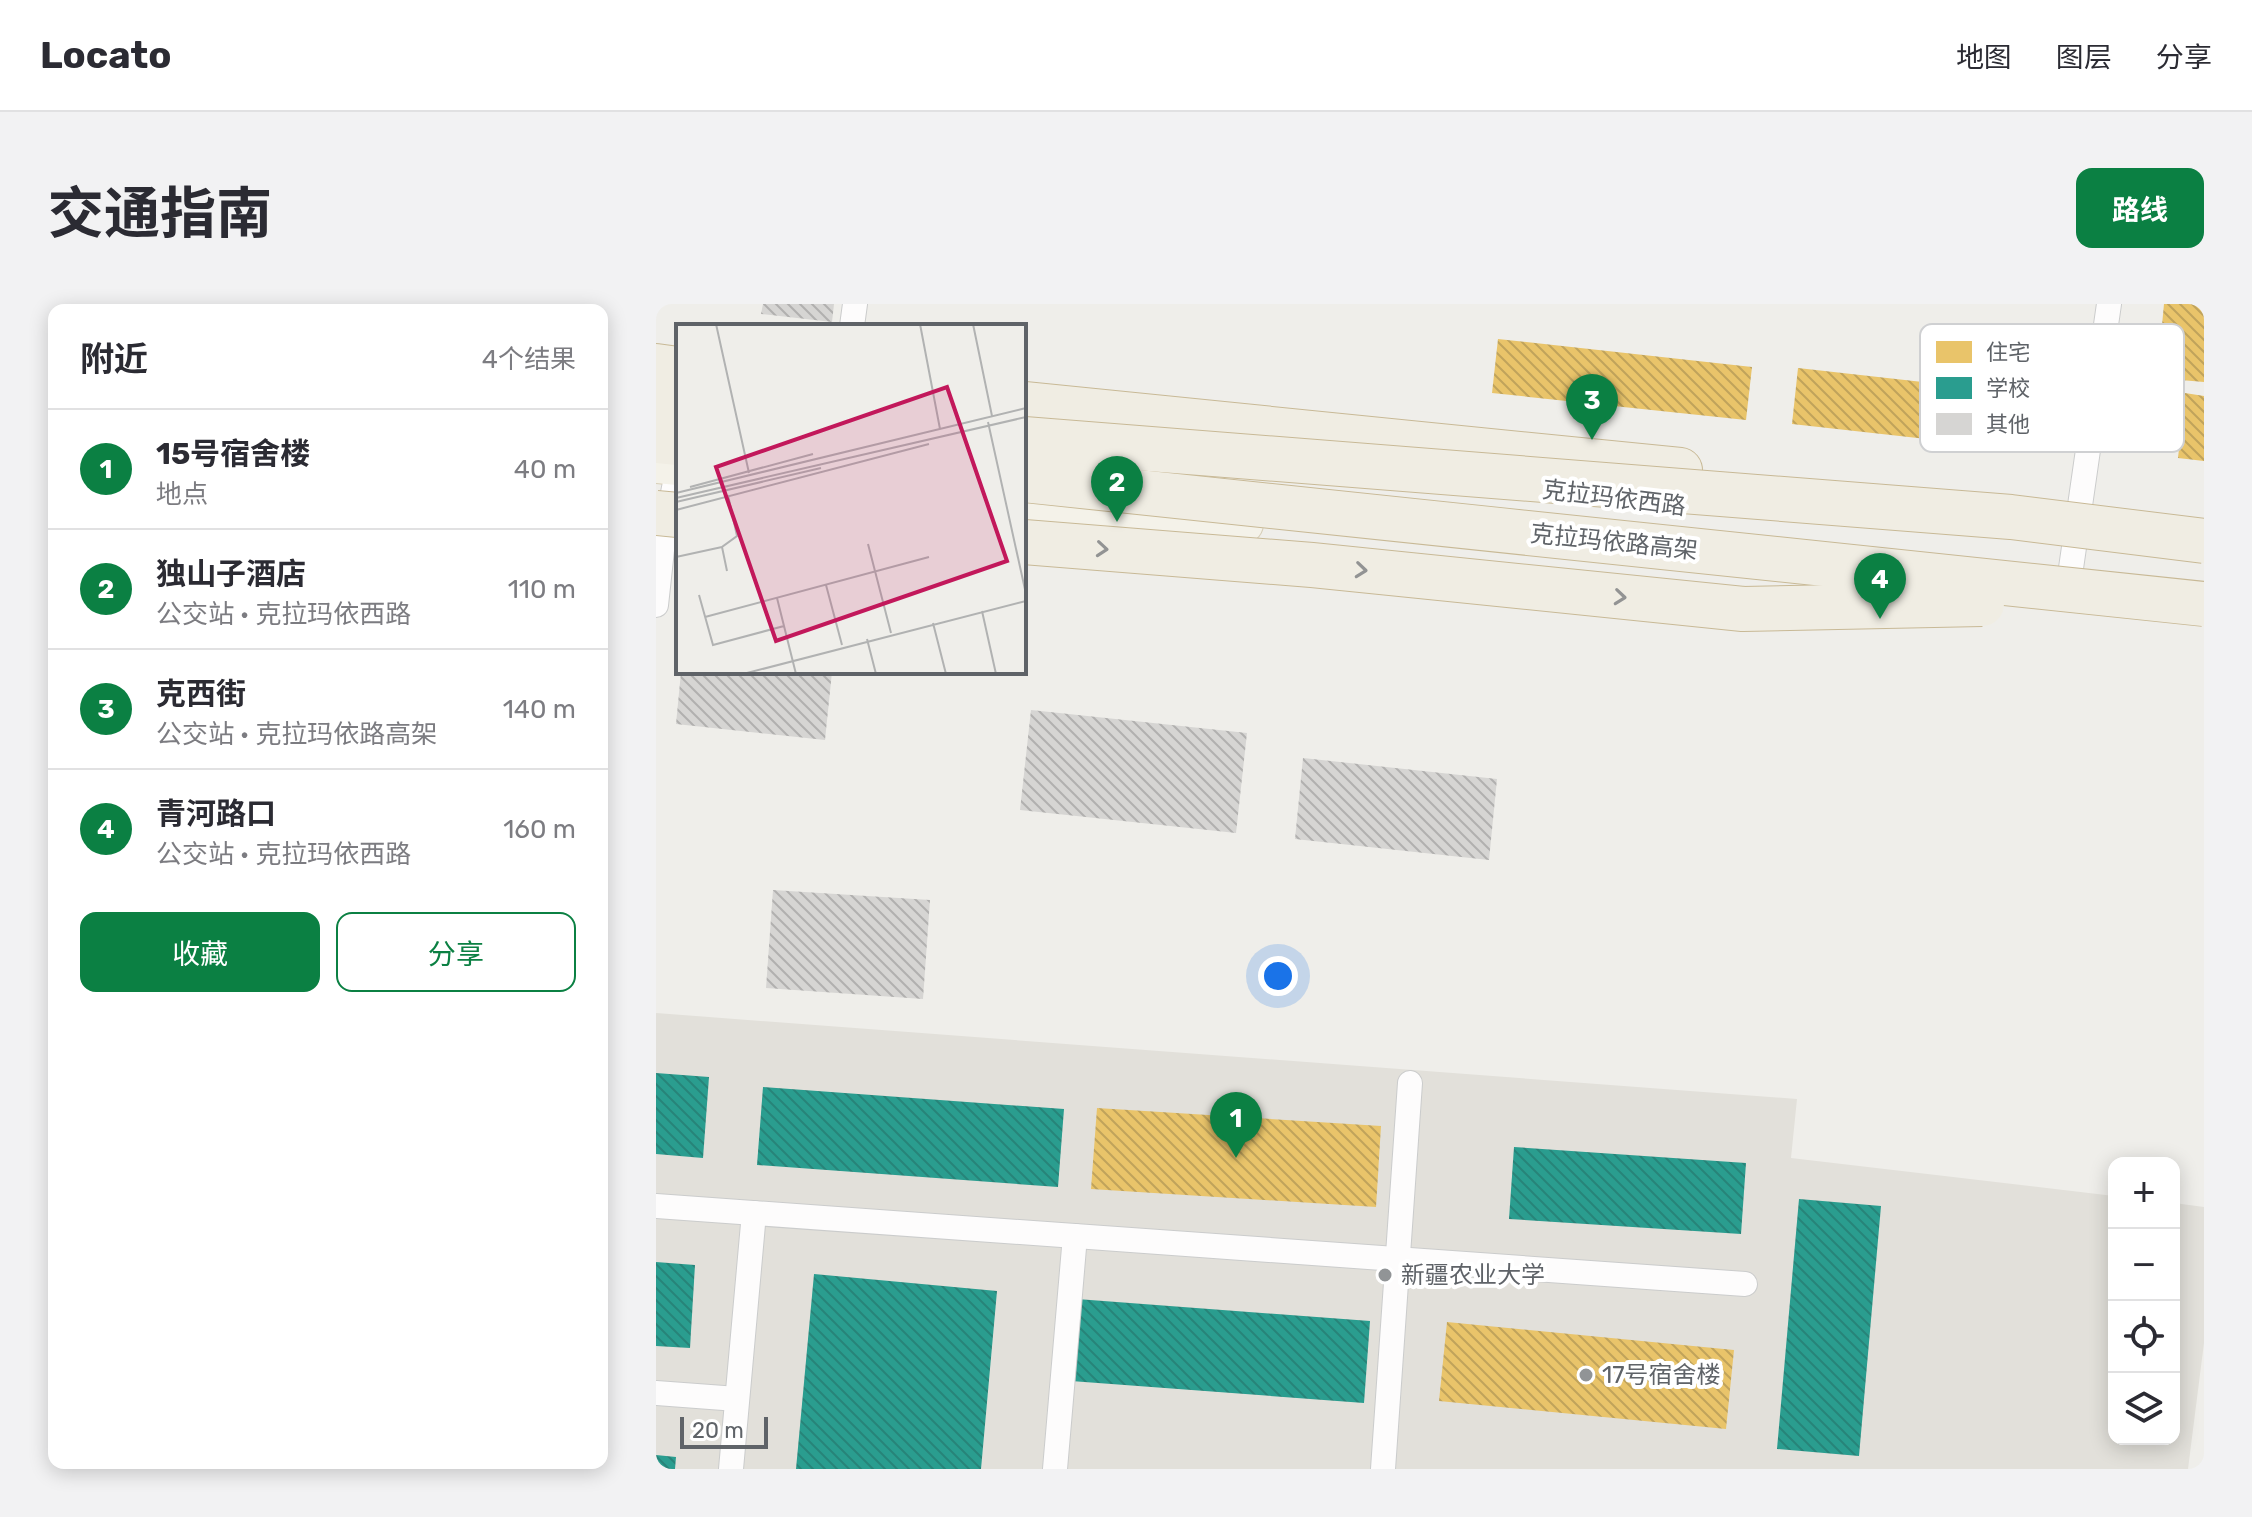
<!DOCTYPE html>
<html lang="zh">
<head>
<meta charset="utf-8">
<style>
	body { margin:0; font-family:Rubik,"Noto Sans SC",sans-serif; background:#f2f2f3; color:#2b2b33 }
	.controls { position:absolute; right:24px; bottom:24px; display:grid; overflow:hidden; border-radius:16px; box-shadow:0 4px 20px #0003 }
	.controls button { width:72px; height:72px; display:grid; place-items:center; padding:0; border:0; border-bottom:2px solid #e1e1e2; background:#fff; color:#2b2b33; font:40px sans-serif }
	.scale { position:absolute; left:24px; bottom:20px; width:88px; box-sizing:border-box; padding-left:8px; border:4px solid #5f6368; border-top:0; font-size:22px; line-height:28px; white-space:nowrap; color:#5f6368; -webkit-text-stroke:6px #fff; paint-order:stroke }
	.you { position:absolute; left:622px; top:672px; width:28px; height:28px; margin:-20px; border:6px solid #fff; border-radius:50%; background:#1a73e8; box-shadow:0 0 0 12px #1a73e833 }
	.badge { display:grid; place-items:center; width:52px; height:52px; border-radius:50%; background:#0b8043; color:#fff; font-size:26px; font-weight:700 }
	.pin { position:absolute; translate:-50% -66px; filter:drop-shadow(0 2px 4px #0008) }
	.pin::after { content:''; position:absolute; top:42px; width:28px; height:24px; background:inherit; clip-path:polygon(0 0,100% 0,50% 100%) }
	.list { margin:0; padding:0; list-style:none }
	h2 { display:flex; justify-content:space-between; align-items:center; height:104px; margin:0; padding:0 32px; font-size:34px }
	h2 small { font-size:26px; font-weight:400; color:#7c7c81 }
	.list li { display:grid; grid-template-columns:52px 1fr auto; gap:24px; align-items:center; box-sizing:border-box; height:120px; padding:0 32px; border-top:2px solid #e1e1e2 }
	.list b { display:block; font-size:30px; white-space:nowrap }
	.list p { margin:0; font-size:26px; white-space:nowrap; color:#7c7c81 }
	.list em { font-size:26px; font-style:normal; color:#7c7c81 }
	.actions { display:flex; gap:16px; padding:24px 32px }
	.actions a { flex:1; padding:18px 0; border:2px solid #0b8043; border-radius:16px; text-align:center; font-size:28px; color:#0b8043 }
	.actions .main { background:#0b8043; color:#fff }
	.icon { flex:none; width:44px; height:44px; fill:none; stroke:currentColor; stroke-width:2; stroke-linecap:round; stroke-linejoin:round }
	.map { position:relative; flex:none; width:1548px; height:1165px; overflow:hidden; border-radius:16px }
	header { display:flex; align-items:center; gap:48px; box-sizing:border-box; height:112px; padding:0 40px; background:#fff; border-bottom:2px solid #e1e1e2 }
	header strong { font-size:38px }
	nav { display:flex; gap:44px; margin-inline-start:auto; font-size:28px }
	.intro { display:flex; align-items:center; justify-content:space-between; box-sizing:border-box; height:192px; padding:0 48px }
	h1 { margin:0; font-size:56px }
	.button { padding:20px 36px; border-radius:16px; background:#0b8043; color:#fff; font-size:28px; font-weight:700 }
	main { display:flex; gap:48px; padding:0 48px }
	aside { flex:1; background:#fff; border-radius:16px; box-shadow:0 4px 20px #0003 }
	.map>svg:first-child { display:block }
</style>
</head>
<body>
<header>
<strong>Locato</strong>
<nav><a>地图</a><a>图层</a><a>分享</a></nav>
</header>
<div class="intro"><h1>交通指南</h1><a class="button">路线</a></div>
<main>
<aside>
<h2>附近<small>4个结果</small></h2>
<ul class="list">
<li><span class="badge">1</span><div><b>15号宿舍楼</b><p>地点</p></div><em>40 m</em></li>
<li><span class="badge">2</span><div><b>独山子酒店</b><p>公交站 · 克拉玛依西路</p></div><em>110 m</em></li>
<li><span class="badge">3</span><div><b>克西街</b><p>公交站 · 克拉玛依路高架</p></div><em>140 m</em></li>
<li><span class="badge">4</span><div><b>青河路口</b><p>公交站 · 克拉玛依西路</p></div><em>160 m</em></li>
</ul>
<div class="actions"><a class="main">收藏</a><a>分享</a></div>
</aside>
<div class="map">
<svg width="1548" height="1165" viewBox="0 0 1548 1165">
	<defs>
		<pattern id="homes-back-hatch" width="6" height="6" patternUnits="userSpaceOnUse" patternTransform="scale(2)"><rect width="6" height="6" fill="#e9c46a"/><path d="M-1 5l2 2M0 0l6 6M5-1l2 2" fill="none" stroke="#c0a35b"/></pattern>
		<pattern id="schools-back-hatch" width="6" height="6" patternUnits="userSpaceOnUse" patternTransform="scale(2)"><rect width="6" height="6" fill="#2a9d8f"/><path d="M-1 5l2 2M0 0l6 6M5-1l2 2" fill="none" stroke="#278479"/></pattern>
		<pattern id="building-back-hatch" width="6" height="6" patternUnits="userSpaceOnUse" patternTransform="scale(2)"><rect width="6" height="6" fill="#d6d5d3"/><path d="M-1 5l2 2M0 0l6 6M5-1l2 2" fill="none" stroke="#b1b0af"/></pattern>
	</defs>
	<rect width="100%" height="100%" fill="#efeeea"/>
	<!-- education -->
	<path fill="#e2e0da" d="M0,709L1141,795L1135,854L1458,892V1135H1518V899L1548,903V1039L1532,1165H0Z"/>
	<!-- homes -->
	<g fill="url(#homes-back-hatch)">
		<path d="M1508,0H1548V78L1501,74Z"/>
		<path d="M842,35L1096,63L1090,116L836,89Z"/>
		<path d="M1142,64L1392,92L1386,148L1136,120Z"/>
		<path d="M1529,89L1548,92V157L1522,154Z"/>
		<path d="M441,804L725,822L720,903L435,885Z"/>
		<path d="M791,1018L1078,1046L1070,1125L783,1097Z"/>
	</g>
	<!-- schools -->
	<g fill="url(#schools-back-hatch)">
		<path d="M0,769L53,773L47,854L0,850Z"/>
		<path d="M107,783L408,805L402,883L101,861Z"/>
		<path d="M858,843L1090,859L1085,930L853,915Z"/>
		<path d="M1143,895L1225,902L1203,1152L1121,1145Z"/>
		<path d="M0,958L39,961L34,1044L0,1042Z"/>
		<path d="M158,970L341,987L325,1165H140Z"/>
		<path d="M421,995L714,1017L708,1099L415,1077Z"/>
		<path d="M0,1151L20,1153L19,1165H0Z"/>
	</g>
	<!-- building -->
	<g fill="url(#building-back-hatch)">
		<path d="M107,0H178L176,18L105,10Z"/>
		<path d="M25,368H176L169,436L20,420Z"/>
		<path d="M375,406L591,429L580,529L364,506Z"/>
		<path d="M647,454L841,475L833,556L639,535Z"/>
		<path d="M117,586L274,596L267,695L110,684Z"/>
	</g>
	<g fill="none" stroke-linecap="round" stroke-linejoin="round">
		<!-- street casing -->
		<g stroke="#cbcccc" stroke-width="26">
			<g id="street">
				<path d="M196,22L199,0"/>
				<path d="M1411,292L1453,0"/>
				<path d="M0,301L6,246L22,163"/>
				<path d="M0,902L1089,980"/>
				<path d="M0,1089L81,1095"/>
				<path d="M75,1165L98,909"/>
				<path d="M399,1165L419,932"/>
				<path d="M727,1165L754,779"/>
			</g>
		</g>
		<!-- primary casing -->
		<g stroke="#d7ceb8" stroke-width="40">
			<g id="primary">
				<path d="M0,160L22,162"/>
				<path d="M368,201L588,220"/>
			</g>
		</g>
		<!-- highway casing -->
		<g stroke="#c8b996" stroke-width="46">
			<g id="highway">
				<path d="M0,62L22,65"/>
				<path d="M368,100L1024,166"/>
				<path d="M0,104L22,107"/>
				<path d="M0,137L22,139"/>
			</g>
		</g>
		<!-- street -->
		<use href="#street" stroke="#fdfcfc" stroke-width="24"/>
		<!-- primary -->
		<use href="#primary" stroke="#f4f2e9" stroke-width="38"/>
		<!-- highway -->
		<use href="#highway" stroke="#f0ede3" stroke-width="44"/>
		<!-- highway-bridge casing -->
		<g stroke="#c8b996" stroke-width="46" stroke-linecap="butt">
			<g id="highway-bridge">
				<path d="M368,135L1355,213L1548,237"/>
				<path d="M368,176L1548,300"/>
				<path d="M0,209L22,211"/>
				<path d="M368,238L656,261L1087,305L1326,300"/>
			</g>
		</g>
		<!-- highway-bridge -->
		<use href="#highway-bridge" stroke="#f0ede3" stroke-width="44"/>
	</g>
	<!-- one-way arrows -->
	<defs><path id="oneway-chevron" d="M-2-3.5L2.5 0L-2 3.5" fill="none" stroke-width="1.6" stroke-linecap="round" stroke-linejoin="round" transform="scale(2)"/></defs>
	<g stroke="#929393">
		<use href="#oneway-chevron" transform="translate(446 245) rotate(5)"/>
		<use href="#oneway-chevron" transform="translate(705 266) rotate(6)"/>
		<use href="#oneway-chevron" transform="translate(964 293) rotate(6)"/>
	</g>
	<!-- markers -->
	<g fill="#919496" stroke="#fff" stroke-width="3">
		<circle cx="729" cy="971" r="8"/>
		<circle cx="930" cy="1071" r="8"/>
	</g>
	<g text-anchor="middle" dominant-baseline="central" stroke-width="8" stroke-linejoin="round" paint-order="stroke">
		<!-- street labels -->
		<g font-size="24" fill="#5f6368" stroke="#fff">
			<text transform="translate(958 194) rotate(7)">克拉玛依西路</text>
			<text transform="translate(958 238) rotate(6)">克拉玛依路高架</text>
		</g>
		<!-- poi labels -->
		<g font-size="24" fill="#5f6368" stroke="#fff" text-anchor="start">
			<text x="745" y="971">新疆农业大学</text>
			<text x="946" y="1071">17号宿舍楼</text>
		</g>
	</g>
	<!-- overview -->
	<g transform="translate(20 20)">
		<rect width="350" height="350" fill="#efeeea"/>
		<path fill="none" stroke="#b1b2b2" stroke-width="2" d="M40,0L73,149M244,0L264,105M297,0L316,92M312,98L350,270M14,163L137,130M0,169L350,84M0,174L350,93M0,178L145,144M0,186L253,120M192,220L215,309M0,233L46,223M51,247L46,223L61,212L52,171M150,261L166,321M23,271L37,321L108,302M101,274L120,350M306,287L320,350M29,293L253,233M257,299L270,350M191,315L200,350M67,350L350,277"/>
		<path fill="#c2185b" fill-opacity="0.15" stroke="#c2185b" stroke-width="4" d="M271,63L331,237L100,317L40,143Z"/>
		<rect width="350" height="350" fill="none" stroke="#5f6368" stroke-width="4"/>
	</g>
	<!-- legend -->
	<rect x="1264" y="20" width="264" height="128" rx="12" fill="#fff" stroke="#cfd0d2" stroke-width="2"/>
	<rect x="1280" y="37" width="36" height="22" fill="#e9c46a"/>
	<rect x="1280" y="73" width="36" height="22" fill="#2a9d8f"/>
	<rect x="1280" y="109" width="36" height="22" fill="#d6d5d3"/>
	<g font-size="22" fill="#5f6368">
		<text x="1330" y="56">住宅</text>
		<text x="1330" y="92">学校</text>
		<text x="1330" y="128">其他</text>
	</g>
</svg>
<div class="controls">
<button>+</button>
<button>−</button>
<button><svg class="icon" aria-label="locate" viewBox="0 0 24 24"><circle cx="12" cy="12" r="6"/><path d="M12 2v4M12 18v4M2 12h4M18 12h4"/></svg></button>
<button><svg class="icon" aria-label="layers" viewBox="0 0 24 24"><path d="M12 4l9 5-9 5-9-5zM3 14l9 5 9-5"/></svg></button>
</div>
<div class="scale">20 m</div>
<div class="you"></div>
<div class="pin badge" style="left:580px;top:854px">1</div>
<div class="pin badge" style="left:461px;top:218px">2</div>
<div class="pin badge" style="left:936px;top:136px">3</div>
<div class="pin badge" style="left:1224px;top:315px">4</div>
</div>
</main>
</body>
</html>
